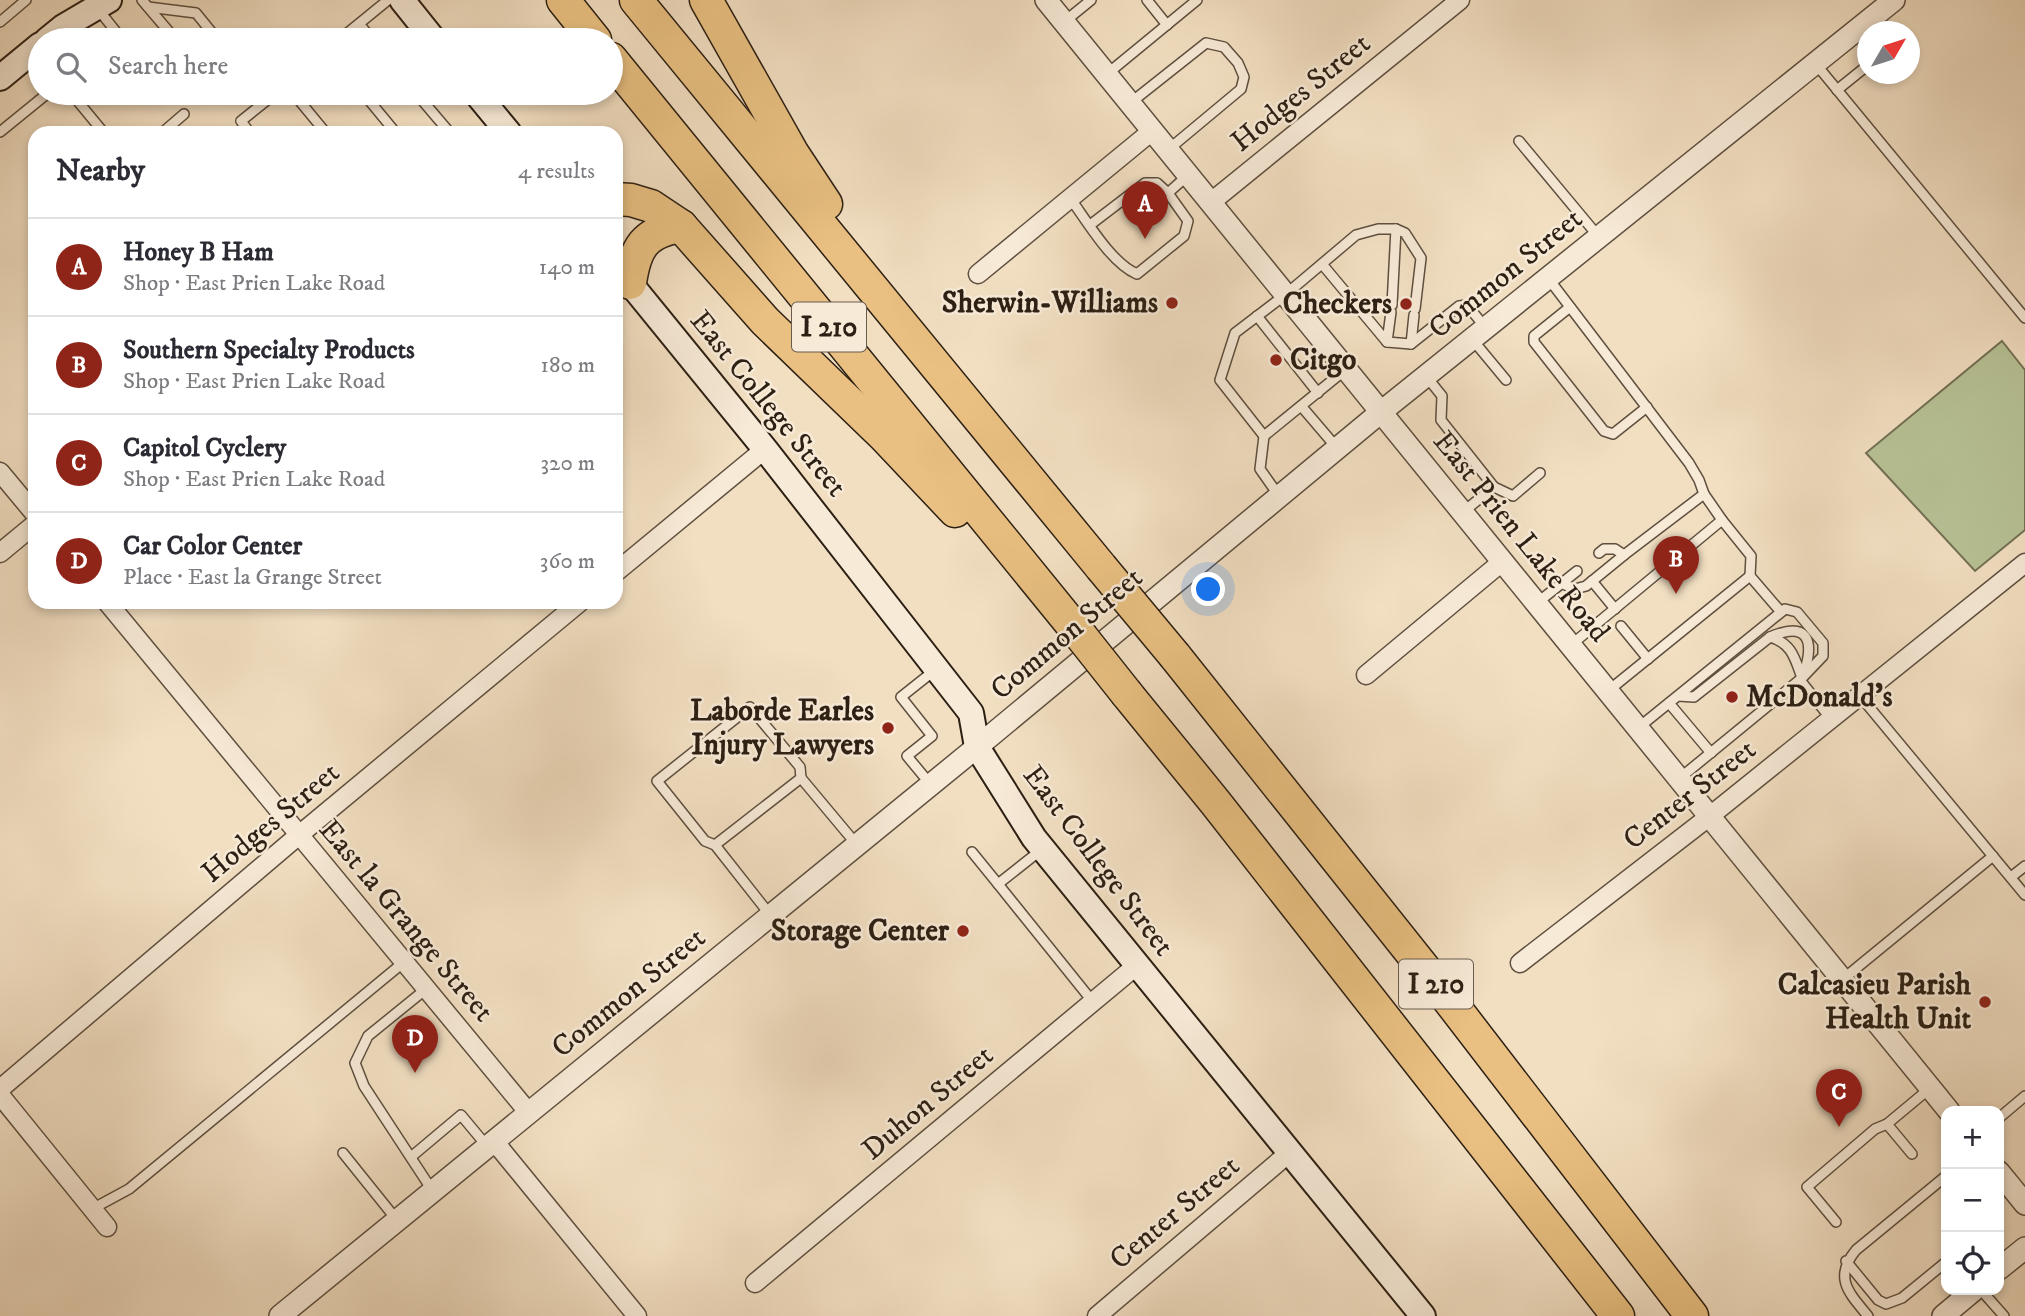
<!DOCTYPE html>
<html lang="en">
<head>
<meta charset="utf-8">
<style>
	body { margin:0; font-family:"IM FELL DW Pica",serif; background:#f7f7f7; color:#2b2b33 }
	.controls { position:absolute; right:21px; bottom:21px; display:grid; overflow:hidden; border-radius:14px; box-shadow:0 4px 10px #0003 }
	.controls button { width:63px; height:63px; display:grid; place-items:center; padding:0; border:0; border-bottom:2px solid #e1e1e2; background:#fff; color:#2b2b33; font:35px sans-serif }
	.compass { position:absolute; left:1857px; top:21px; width:63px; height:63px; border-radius:50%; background:#fff; box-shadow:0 4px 10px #0003; rotate:51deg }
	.you { position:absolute; left:1209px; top:590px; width:24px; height:24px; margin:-18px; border:5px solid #fff; border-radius:50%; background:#1a73e8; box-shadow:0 0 0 10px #1a73e833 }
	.badge { display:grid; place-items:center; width:46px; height:46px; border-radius:50%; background:#8f2418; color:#fff; font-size:23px; font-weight:700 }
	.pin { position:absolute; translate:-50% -58px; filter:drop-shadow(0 2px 4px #0008) }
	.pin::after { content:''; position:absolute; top:37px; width:24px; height:21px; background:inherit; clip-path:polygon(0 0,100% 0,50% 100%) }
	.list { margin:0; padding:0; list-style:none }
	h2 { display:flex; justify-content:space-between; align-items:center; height:91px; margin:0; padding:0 28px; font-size:30px }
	h2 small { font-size:23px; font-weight:400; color:#7c7c81 }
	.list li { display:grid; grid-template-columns:46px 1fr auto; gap:21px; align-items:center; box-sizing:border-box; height:98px; padding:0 28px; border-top:2px solid #e1e1e2 }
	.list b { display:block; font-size:26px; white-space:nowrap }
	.list p { margin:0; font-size:23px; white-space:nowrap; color:#7c7c81 }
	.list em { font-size:23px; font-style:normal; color:#7c7c81 }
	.icon { flex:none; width:38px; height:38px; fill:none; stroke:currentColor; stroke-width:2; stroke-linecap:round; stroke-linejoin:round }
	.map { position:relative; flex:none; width:2025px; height:1316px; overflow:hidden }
	.search { position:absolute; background:#fff; box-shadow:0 4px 10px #0003; left:28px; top:28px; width:595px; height:77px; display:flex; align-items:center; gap:18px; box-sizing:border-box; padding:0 24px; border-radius:38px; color:#7c7c81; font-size:26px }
	.panel { position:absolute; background:#fff; box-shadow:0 4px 10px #0003; left:28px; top:126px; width:595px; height:483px; border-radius:21px }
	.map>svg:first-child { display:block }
</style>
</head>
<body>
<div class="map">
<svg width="2025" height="1316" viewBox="0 0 2025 1316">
	<rect width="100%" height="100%" fill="#f2dfc2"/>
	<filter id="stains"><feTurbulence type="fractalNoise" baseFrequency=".00286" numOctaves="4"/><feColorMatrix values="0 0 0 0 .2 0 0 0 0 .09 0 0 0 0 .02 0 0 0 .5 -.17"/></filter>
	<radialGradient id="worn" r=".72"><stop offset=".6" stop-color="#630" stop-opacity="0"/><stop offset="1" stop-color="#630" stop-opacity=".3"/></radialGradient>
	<!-- green -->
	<path fill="#b7c296" stroke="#727054" stroke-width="2" d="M2002,341L2025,370V530L1975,571L1866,453Z"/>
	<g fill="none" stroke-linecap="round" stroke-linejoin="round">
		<!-- service casing -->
		<g stroke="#5e4f3f" stroke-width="12">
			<g id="service">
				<path d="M142,0L176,40"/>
				<path d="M1147,0L1167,25"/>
				<path d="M148,7L196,13L218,40"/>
				<path d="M98,9L117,33L109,40"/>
				<path d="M0,22L26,0"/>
				<path d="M1064,22L1091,0"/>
				<path d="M359,24L373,40"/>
				<path d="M339,40L388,0"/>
				<path d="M1815,63L2025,318"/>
				<path d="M1107,74L1197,0"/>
				<path d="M1837,90L1868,65"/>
				<path d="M71,93L104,133"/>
				<path d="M293,93L326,133"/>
				<path d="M363,93L396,133"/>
				<path d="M416,93L450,133"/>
				<path d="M1129,104L1206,43L1224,47L1238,63L1244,77L1241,89L1169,149"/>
				<path d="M0,132L48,93"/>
				<path d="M162,133L184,114"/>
				<path d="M250,133L241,121L276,93"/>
				<path d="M1519,141L1598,236"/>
				<path d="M1168,193L1187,176"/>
				<path d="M1070,198C1087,221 1111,263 1137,274L1184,236L1188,221L1168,193L1157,183H1145L1090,225"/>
				<path d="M1322,264L1387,342L1411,344L1459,306L1467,305L1485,327"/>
				<path d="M1548,278L1689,463L1699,480L1704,494L1722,520"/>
				<path d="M1392,305L1396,229"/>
				<path d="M1570,307L1534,336V342L1604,431L1613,434L1647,407"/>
				<path d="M1257,316L1318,393"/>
				<path d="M1472,339L1506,380"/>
				<path d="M1387,342L1391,312"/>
				<path d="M1411,344L1414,315"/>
				<path d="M1345,370L1264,436L1220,380L1235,333L1285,295L1356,235L1378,229H1396L1405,233L1421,258L1415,309"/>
				<path d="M1426,376L1442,396L1441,420L1494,487L1463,512"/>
				<path d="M1302,407L1337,448"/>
				<path d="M1264,436L1260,469L1279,496"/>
				<path d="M1494,487L1513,496L1540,473"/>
				<path d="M1599,553L1604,549H1615L1624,555L1704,494"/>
				<path d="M1592,581L1615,609"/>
				<path d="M1561,583L1575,589L1586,586L1624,555"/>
				<path d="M1537,603L1577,571"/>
				<path d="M1621,626L1648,659"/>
				<path d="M1770,637C1807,621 1815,639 1804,673"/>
				<path d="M1571,645L1722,520L1751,556L1750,576L1781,612"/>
				<path d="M1800,680L1831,719"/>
				<path d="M1608,691L1750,576"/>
				<path d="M1678,696L1694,697L1770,637C1792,643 1795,659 1802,678"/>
				<path d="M1860,696L2025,895"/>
				<path d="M1669,703L1711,753"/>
				<path d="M1638,728L1785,609L1797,612L1823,643V656L1802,678L1680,778"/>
				<path d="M931,785L907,756L932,736L901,697L935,670"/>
				<path d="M715,845L801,778L857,845"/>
				<path d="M1041,850L998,884L1093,1002"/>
				<path d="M972,852L998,884"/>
				<path d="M2011,877L2025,866"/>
				<path d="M771,916L715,845L705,841L657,781L750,707L800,767L801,778"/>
				<path d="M1843,979L1993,856"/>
				<path d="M426,989L368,1036L355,1063L364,1086L432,1190"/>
				<path d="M1999,1118L2025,1096"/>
				<path d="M343,1153L396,1219"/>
				<path d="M1912,1154L1887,1124L1929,1089"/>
				<path d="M411,1157L461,1115L486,1145"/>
				<path d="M92,1209L129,1189L404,962"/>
				<path d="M1836,1222L1807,1187L1875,1129L1887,1124"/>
				<path d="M1846,1261L1878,1300L1886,1304L1902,1298L1946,1262"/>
				<path d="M1981,1290L2004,1316"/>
				<path d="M1868,1316C1849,1293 1833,1278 1856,1250L1946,1176"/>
			</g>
		</g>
		<!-- minor casing -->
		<g stroke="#5e4f3f" stroke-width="21">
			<g id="minor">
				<path d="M1210,203L1460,0"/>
				<path d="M978,274L1152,131"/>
				<path d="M0,472L35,514"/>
				<path d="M0,553L35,524"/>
				<path d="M616,572L765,449"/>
				<path d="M107,602L529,1113"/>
				<path d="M1366,675L1503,561"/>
				<path d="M1520,963L1710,816L2025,563"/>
				<path d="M0,1089L299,835L580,602"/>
				<path d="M0,1095L107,1227"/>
				<path d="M494,1141L637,1316"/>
				<path d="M755,1283L1136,966"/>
				<path d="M1097,1316L1289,1153"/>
			</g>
		</g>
		<!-- tertiary casing -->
		<g stroke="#5e4f3f" stroke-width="24">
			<g id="tertiary">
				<path d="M1046,0L1949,1111"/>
				<path d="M1999,1172L2025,1204"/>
				<path d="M1999,1269L2025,1248"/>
				<path d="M280,1316L977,747L1381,412L1894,0"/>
				<path d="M1943,1316L1974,1290"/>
			</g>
		</g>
		<!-- secondary casing -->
		<g stroke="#2c1f13" stroke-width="28">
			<g id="secondary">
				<path d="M402,0L434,40"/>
				<path d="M47,40L63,27L109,0"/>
				<path d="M0,78L40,45"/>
				<path d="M476,93L509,133"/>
				<path d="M616,266L765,449L971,713L977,747L1034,838L1423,1316"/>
			</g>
		</g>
		<!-- motorway casing -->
		<g stroke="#2c1f13" stroke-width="35">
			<g id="motorway">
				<path d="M563,0L595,40"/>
				<path d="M636,0L1101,567"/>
				<path d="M706,0L793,154L826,204"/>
				<path d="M611,59L1081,636"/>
				<path d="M616,199L631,200L651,206L681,226L765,321L885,437L955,511"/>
				<path d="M630,283C635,248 644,232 681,226"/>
				<path d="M1175,656L1442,991L1692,1316"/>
				<path d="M1127,694L1215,802L1618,1316"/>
			</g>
		</g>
		<!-- service -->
		<use href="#service" stroke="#f7ead7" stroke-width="9"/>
		<!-- minor -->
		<use href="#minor" stroke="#f7ead7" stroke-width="18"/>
		<!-- tertiary -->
		<use href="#tertiary" stroke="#f7ead7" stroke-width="21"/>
		<!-- secondary -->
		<use href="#secondary" stroke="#f7ead7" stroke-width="24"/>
		<!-- motorway -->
		<use href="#motorway" stroke="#e9c081" stroke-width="32"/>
		<!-- motorway-bridge casing -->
		<g stroke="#2c1f13" stroke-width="35" stroke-linecap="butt">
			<g id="motorway-bridge">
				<path d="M1101,567L1175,656"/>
				<path d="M1081,636L1127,694"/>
			</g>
		</g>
		<!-- motorway-bridge -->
		<use href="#motorway-bridge" stroke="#e9c081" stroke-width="32"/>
	</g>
	<!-- markers -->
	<g fill="#8f2418" stroke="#f7ead7" stroke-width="2.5">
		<circle cx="1172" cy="303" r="7"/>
		<circle cx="1406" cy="304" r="7"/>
		<circle cx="1276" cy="360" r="7"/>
		<circle cx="1732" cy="697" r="7"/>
		<circle cx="888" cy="728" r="7"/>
		<circle cx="963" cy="931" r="7"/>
		<circle cx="1985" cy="1002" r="7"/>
	</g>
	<g text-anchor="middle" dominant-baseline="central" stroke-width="5" stroke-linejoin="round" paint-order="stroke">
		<!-- shield labels -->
		<g fill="#f7ead7" stroke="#695c4e" stroke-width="2">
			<rect x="792" y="302.5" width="74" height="49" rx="5"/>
			<rect x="1399" y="959.5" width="74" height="49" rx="5"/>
		</g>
		<g font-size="28" font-weight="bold" fill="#2c1f13">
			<text x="829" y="327">I 210</text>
			<text x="1436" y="984">I 210</text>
		</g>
		<!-- street labels -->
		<g font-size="30" fill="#2c1f13" stroke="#f7ead7">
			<text transform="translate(1301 93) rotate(-39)">Hodges Street</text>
			<text transform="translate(1506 274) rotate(-39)">Common Street</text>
			<text transform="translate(768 404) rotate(51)">East College Street</text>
			<text transform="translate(1521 537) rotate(51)">East Prien Lake Road</text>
			<text transform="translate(1067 634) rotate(-40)">Common Street</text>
			<text transform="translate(1690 795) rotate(-38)">Center Street</text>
			<text transform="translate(271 823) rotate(-40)">Hodges Street</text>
			<text transform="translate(1098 861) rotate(53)">East College Street</text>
			<text transform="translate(406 921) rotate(50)">East la Grange Street</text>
			<text transform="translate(629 993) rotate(-39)">Common Street</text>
			<text transform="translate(928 1103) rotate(-40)">Duhon Street</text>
			<text transform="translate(1175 1213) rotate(-40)">Center Street</text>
		</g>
		<!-- poi labels -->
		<g font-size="30" font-weight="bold" fill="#2c1f13" stroke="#f7ead7" text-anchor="end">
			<text x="1158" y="303">Sherwin-Williams</text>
			<text x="1392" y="304">Checkers</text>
			<text x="1290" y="360" text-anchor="start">Citgo</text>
			<text x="1746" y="697" text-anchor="start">McDonald's</text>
			<text x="874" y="711">Laborde Earles<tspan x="874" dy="34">Injury Lawyers</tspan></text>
			<text x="949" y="931">Storage Center</text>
			<text x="1971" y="985">Calcasieu Parish<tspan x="1971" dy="34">Health Unit</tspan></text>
		</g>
	</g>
	<rect width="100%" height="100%" filter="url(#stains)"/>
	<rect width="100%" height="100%" fill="url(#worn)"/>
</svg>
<div class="controls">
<button>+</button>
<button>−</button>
<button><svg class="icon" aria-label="locate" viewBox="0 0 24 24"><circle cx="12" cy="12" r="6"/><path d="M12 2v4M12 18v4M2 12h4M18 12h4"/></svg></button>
</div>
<svg class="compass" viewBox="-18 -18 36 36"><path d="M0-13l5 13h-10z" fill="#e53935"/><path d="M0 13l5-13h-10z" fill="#7c7c81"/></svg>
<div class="you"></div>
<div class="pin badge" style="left:1145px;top:239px">A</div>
<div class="pin badge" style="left:1676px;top:594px">B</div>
<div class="pin badge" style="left:1839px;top:1127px">C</div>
<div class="pin badge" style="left:415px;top:1073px">D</div>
<div class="search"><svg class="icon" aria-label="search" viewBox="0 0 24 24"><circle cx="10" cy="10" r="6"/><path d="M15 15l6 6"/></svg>Search here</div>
<section class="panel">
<h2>Nearby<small>4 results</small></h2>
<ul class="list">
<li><span class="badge">A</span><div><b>Honey B Ham</b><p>Shop · East Prien Lake Road</p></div><em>140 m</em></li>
<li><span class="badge">B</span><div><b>Southern Specialty Products</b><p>Shop · East Prien Lake Road</p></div><em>180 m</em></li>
<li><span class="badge">C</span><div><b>Capitol Cyclery</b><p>Shop · East Prien Lake Road</p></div><em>320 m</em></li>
<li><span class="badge">D</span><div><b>Car Color Center</b><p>Place · East la Grange Street</p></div><em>360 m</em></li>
</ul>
</section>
</div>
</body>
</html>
